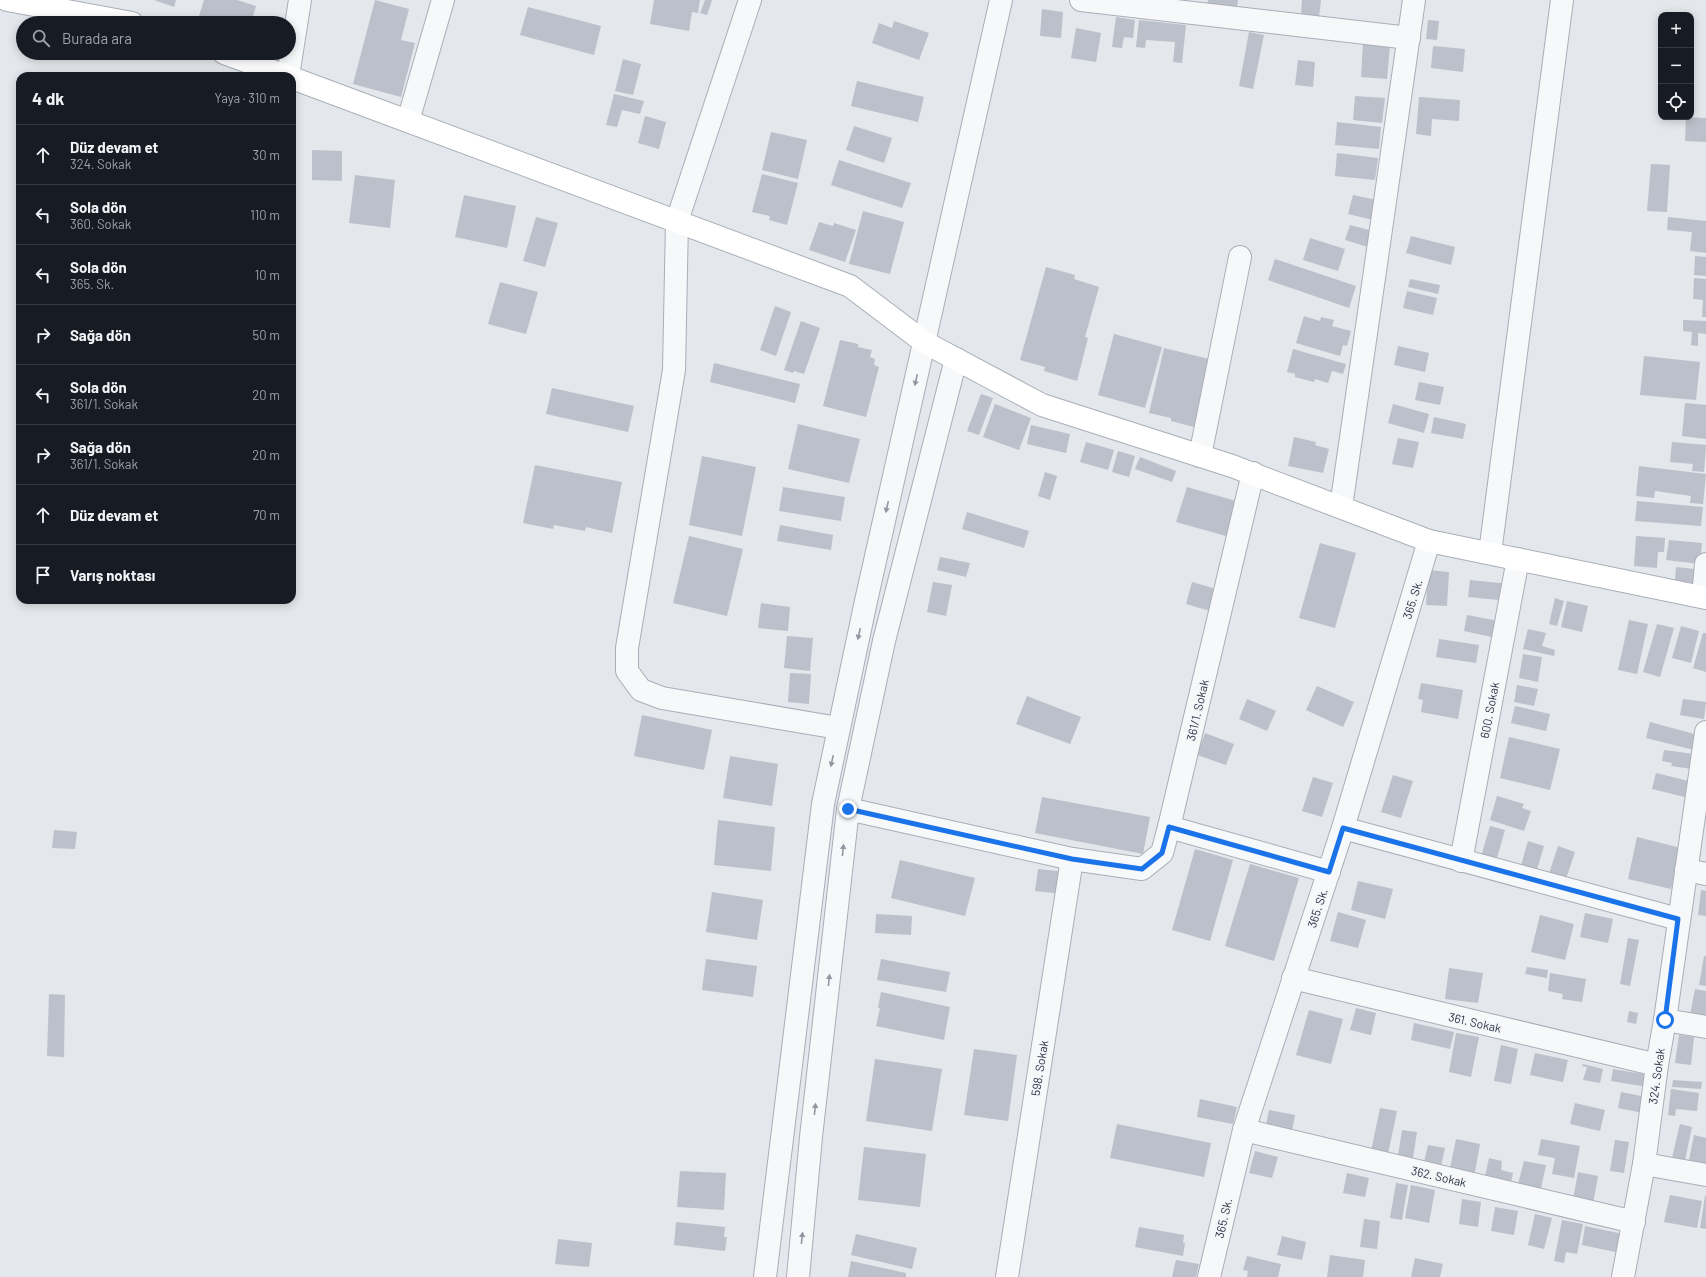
<!DOCTYPE html>
<html lang="tr">
<head>
<meta charset="utf-8">
<style>
	body { margin:0; font-family:Barlow,sans-serif; background:#242831; color:#f1f3f6 }
	.controls { position:absolute; right:12px; top:12px; display:grid; overflow:hidden; border-radius:8px; box-shadow:0 2px 10px #0003 }
	.controls button { width:36px; height:36px; display:grid; place-items:center; padding:0; border:0; border-bottom:1px solid #363941; background:#171b24; color:#f1f3f6; font:20px sans-serif }
	.stop { position:absolute; width:12px; height:12px; margin:-9px; border:3px solid #1a73e8; border-radius:50%; background:#fff }
	.stop.end { background:#1a73e8; border-color:#fff; box-shadow:0 1px 4px #0008 }
	.list { margin:0; padding:0; list-style:none }
	h2 { display:flex; justify-content:space-between; align-items:center; height:52px; margin:0; padding:0 16px; font-size:17px }
	h2 small { font-size:13px; font-weight:400; color:#9ea1a6 }
	.list li { display:grid; grid-template-columns:26px 1fr auto; gap:12px; align-items:center; box-sizing:border-box; height:60px; padding:0 16px; border-top:1px solid #363941 }
	.list b { display:block; font-size:15px; white-space:nowrap }
	.list p { margin:0; font-size:13px; white-space:nowrap; color:#9ea1a6 }
	.list em { font-size:13px; font-style:normal; color:#9ea1a6 }
	.icon { flex:none; width:22px; height:22px; fill:none; stroke:currentColor; stroke-width:2; stroke-linecap:round; stroke-linejoin:round }
	.map { position:relative; flex:none; width:1706px; height:1277px; overflow:hidden }
	.search { position:absolute; background:#171b24; box-shadow:0 2px 10px #0003; left:16px; top:16px; width:280px; height:44px; display:flex; align-items:center; gap:10px; box-sizing:border-box; padding:0 14px; border-radius:22px; color:#9ea1a6; font-size:15px }
	.panel { position:absolute; background:#171b24; box-shadow:0 2px 10px #0003; left:16px; top:72px; width:280px; height:532px; border-radius:12px }
	.map>svg:first-child { display:block }
</style>
</head>
<body>
<div class="map">
<svg width="1706" height="1277" viewBox="0 0 1706 1277">
	<rect width="100%" height="100%" fill="#e4e7ec"/>
	<!-- building -->
	<g fill="#bbc0ca">
		<path d="M154,0H176L174,7Z"/>
		<path d="M204,0H237L256,6L251,23H222L199,16Z"/>
		<path d="M375,0L409,9L401,40L415,43L401,97L353,84Z"/>
		<path d="M654,0H700L698,13L692,12L689,31L650,24Z"/>
		<path d="M705,0H712L707,15L700,13Z"/>
		<path d="M1208,0H1238L1237,8L1207,5Z"/>
		<path d="M1302,0H1321L1319,18L1301,16Z"/>
		<path d="M528,7L601,26L594,55L520,35Z"/>
		<path d="M1042,9L1063,12L1061,38L1040,36Z"/>
		<path d="M1116,17L1135,20L1133,38L1124,37L1122,48L1112,47Z"/>
		<path d="M1139,20L1186,25L1182,63L1173,62L1175,42L1146,40L1145,48L1136,47Z"/>
		<path d="M1428,20L1439,21L1437,40L1426,39Z"/>
		<path d="M894,21L929,33L919,60L872,43L879,23L892,28Z"/>
		<path d="M1076,28L1101,33L1096,62L1071,58Z"/>
		<path d="M1249,32L1264,35L1253,89L1239,86Z"/>
		<path d="M1363,44L1390,46L1387,79L1361,77Z"/>
		<path d="M1433,46L1465,49L1463,72L1431,68Z"/>
		<path d="M623,59L641,64L633,95L615,91Z"/>
		<path d="M1298,60L1315,62L1313,87L1295,85Z"/>
		<path d="M857,81L924,97L918,122L851,106Z"/>
		<path d="M614,94L644,101L640,114L622,110L617,127L606,125Z"/>
		<path d="M1355,96L1385,98L1382,123L1353,120Z"/>
		<path d="M1419,97L1460,100L1459,121L1432,119L1431,136L1416,134Z"/>
		<path d="M645,116L666,122L659,149L638,143Z"/>
		<path d="M1686,117L1706,118V142L1685,141Z"/>
		<path d="M1337,122L1381,127L1379,149L1335,145Z"/>
		<path d="M854,126L892,138L884,163L846,150Z"/>
		<path d="M771,132L807,140L798,179L762,170Z"/>
		<path d="M312,150L342,151V181L312,180Z"/>
		<path d="M1337,153L1378,158L1375,180L1335,176Z"/>
		<path d="M839,160L911,183L902,208L831,185Z"/>
		<path d="M1651,164L1670,165L1667,212L1647,211Z"/>
		<path d="M762,174L798,183L787,225L769,220L770,216L752,212Z"/>
		<path d="M355,175L395,180L390,228L349,223Z"/>
		<path d="M464,195L516,206L507,248L455,237Z"/>
		<path d="M1353,195L1382,201L1377,221L1348,214Z"/>
		<path d="M863,211L904,222L890,274L849,264Z"/>
		<path d="M536,217L558,223L545,267L523,261Z"/>
		<path d="M1668,217L1706,221V253L1690,251L1692,232L1667,230Z"/>
		<path d="M819,222L833,226L834,223L856,230L845,262L809,250Z"/>
		<path d="M1350,225L1373,231L1368,247L1345,240Z"/>
		<path d="M1411,236L1455,247L1451,265L1406,253Z"/>
		<path d="M1310,238L1345,249L1338,271L1303,260Z"/>
		<path d="M1695,256L1706,257V276L1694,275Z"/>
		<path d="M1275,259L1356,286L1349,308L1268,280Z"/>
		<path d="M1046,267L1075,275L1074,279L1099,287L1085,337L1088,338L1077,381L1044,371L1045,367L1020,360Z"/>
		<path d="M1694,278L1706,279V317H1702L1703,300L1693,299Z"/>
		<path d="M1410,279L1440,285L1438,294L1408,287Z"/>
		<path d="M500,282L538,292L526,334L488,324Z"/>
		<path d="M1407,291L1437,298L1433,315L1403,308Z"/>
		<path d="M775,306L791,312L776,356L760,350Z"/>
		<path d="M1304,316L1320,321L1321,317L1334,320L1332,326L1351,331L1347,346L1343,345L1340,356L1296,343Z"/>
		<path d="M1683,320L1706,321V334L1698,333V346L1691,345L1692,332L1683,331Z"/>
		<path d="M801,321L820,328L804,374L794,371L793,373L784,370Z"/>
		<path d="M1114,334L1162,347L1145,408L1098,395Z"/>
		<path d="M840,340L858,344V347L872,350L870,357L875,359L874,365L879,367L866,417L823,406Z"/>
		<path d="M1398,346L1429,353L1425,372L1394,365Z"/>
		<path d="M1164,348L1209,359L1194,427L1171,421V418L1149,413Z"/>
		<path d="M1293,349L1346,364L1343,374L1332,371L1328,383L1315,379L1314,382L1295,377V374L1287,372Z"/>
		<path d="M1644,356L1700,362L1696,400L1640,395Z"/>
		<path d="M714,363L800,384L795,403L710,382Z"/>
		<path d="M1419,382L1444,387L1440,405L1415,400Z"/>
		<path d="M552,388L634,406L628,432L546,414Z"/>
		<path d="M981,394L993,398L979,435L967,431Z"/>
		<path d="M1685,403L1706,405V439L1682,436Z"/>
		<path d="M995,404L1031,418L1019,450L983,437Z"/>
		<path d="M1393,404L1429,414L1424,433L1388,423Z"/>
		<path d="M1434,417L1466,424L1463,439L1431,433Z"/>
		<path d="M798,424L860,439L849,483L788,469Z"/>
		<path d="M1031,425L1070,434L1066,453L1027,444Z"/>
		<path d="M1294,437L1316,442L1315,445L1329,449L1323,473L1288,466Z"/>
		<path d="M1398,438L1419,442L1413,468L1392,464Z"/>
		<path d="M1086,442L1114,450L1108,470L1080,462Z"/>
		<path d="M1672,442L1706,445L1704,472L1692,471L1693,464L1670,462Z"/>
		<path d="M1118,451L1135,456L1129,477L1112,472Z"/>
		<path d="M702,456L756,467L742,536L689,525Z"/>
		<path d="M1140,457L1176,471L1172,482L1135,469Z"/>
		<path d="M535,465L622,482L612,533L586,527L585,531L554,525L553,529L523,523Z"/>
		<path d="M1639,466L1706,474L1703,504L1690,503L1691,496L1655,491L1654,498L1636,496Z"/>
		<path d="M1045,472L1057,476L1050,500L1038,496Z"/>
		<path d="M783,487L845,497L841,521L779,511Z"/>
		<path d="M1187,487L1236,501L1226,536L1176,522Z"/>
		<path d="M1637,501L1703,507L1701,526L1635,521Z"/>
		<path d="M967,512L1029,531L1024,548L962,529Z"/>
		<path d="M780,525L833,535L831,550L777,541Z"/>
		<path d="M689,536L743,549L727,616L673,603Z"/>
		<path d="M1636,536L1665,538L1664,552H1658L1657,568L1634,566Z"/>
		<path d="M1669,540L1702,543L1700,564L1666,560Z"/>
		<path d="M1320,543L1356,553L1335,628L1299,618Z"/>
		<path d="M940,557L970,563L966,577L937,570Z"/>
		<path d="M1676,567L1695,569L1694,583L1675,581Z"/>
		<path d="M1428,570L1449,572L1447,606L1426,605Z"/>
		<path d="M1470,580L1510,584L1508,601L1468,597Z"/>
		<path d="M933,582L952,585L946,616L927,612Z"/>
		<path d="M1192,582L1223,591L1217,613L1186,604Z"/>
		<path d="M1555,598L1564,601L1557,626L1549,624Z"/>
		<path d="M1567,601L1588,606L1582,632L1561,627Z"/>
		<path d="M761,603L790,607L788,631L758,628Z"/>
		<path d="M1467,615L1504,622L1501,639L1464,631Z"/>
		<path d="M1629,620L1648,624L1637,674L1618,670Z"/>
		<path d="M1657,624L1674,628L1660,677L1643,672Z"/>
		<path d="M1681,626L1699,631L1691,663L1672,658Z"/>
		<path d="M1528,629L1546,633L1542,646L1555,650L1554,656L1523,649Z"/>
		<path d="M1703,633H1706V672L1693,668Z"/>
		<path d="M787,636L813,638L810,671L784,668Z"/>
		<path d="M1439,639L1479,645L1476,663L1436,657Z"/>
		<path d="M1523,654L1542,657L1538,682L1519,678Z"/>
		<path d="M790,673L811,674L809,704L788,702Z"/>
		<path d="M1421,683L1463,690L1458,719L1421,712L1423,700L1418,699Z"/>
		<path d="M1517,685L1538,689L1534,706L1514,702Z"/>
		<path d="M1317,686L1354,702L1343,727L1306,710Z"/>
		<path d="M1027,696L1081,717L1070,744L1016,724Z"/>
		<path d="M1247,699L1276,711L1267,731L1239,719Z"/>
		<path d="M1683,699L1706,702L1704,719L1680,715Z"/>
		<path d="M1515,706L1550,714L1546,731L1511,723Z"/>
		<path d="M642,715L712,730L704,770L634,756Z"/>
		<path d="M1650,722L1698,735L1694,750L1646,738Z"/>
		<path d="M1205,733L1234,744L1226,765L1197,755Z"/>
		<path d="M1509,737L1560,749L1550,790L1500,778Z"/>
		<path d="M1664,750L1694,754L1692,769L1671,766L1672,763L1662,761Z"/>
		<path d="M730,756L778,764L772,806L723,798Z"/>
		<path d="M1656,773L1697,783L1693,799L1652,789Z"/>
		<path d="M1393,775L1413,781L1401,818L1381,812Z"/>
		<path d="M1313,777L1333,783L1322,817L1302,811Z"/>
		<path d="M1497,796L1524,804L1522,808L1531,811L1524,831L1490,820Z"/>
		<path d="M1042,797L1150,817L1143,854L1035,833Z"/>
		<path d="M718,820L775,827L771,871L714,865Z"/>
		<path d="M1490,826L1505,830L1495,865L1480,860Z"/>
		<path d="M54,830L77,832L75,849L52,848Z"/>
		<path d="M1637,837L1681,848L1671,889L1628,879Z"/>
		<path d="M1528,841L1544,846L1535,876L1519,872Z"/>
		<path d="M1558,846L1575,852L1564,885L1547,880Z"/>
		<path d="M1195,849L1233,860L1210,941L1172,930Z"/>
		<path d="M900,860L975,878L965,916L891,898Z"/>
		<path d="M1250,864L1299,878L1274,961L1225,946Z"/>
		<path d="M1038,869L1066,872L1063,894L1035,891Z"/>
		<path d="M1358,881L1393,889L1385,919L1351,910Z"/>
		<path d="M1701,890L1706,891V916L1698,915Z"/>
		<path d="M712,892L763,900L757,940L706,932Z"/>
		<path d="M1338,912L1366,920L1358,948L1330,941Z"/>
		<path d="M1585,913L1613,919L1608,943L1580,937Z"/>
		<path d="M876,914L912,916L911,935L875,933Z"/>
		<path d="M1540,915L1574,924L1565,960L1531,952Z"/>
		<path d="M1628,938L1639,940L1630,986L1620,984Z"/>
		<path d="M1704,956H1706V986L1699,985Z"/>
		<path d="M706,959L757,966L753,997L702,990Z"/>
		<path d="M881,959L950,972L946,992L877,980Z"/>
		<path d="M1527,967L1548,970L1547,978L1525,974Z"/>
		<path d="M1449,968L1483,973L1478,1003L1445,999Z"/>
		<path d="M1550,973L1586,979L1582,1002L1562,999L1563,994L1548,991Z"/>
		<path d="M1695,989L1706,991V1018L1690,1015Z"/>
		<path d="M881,992L950,1007L944,1040L876,1026L880,1008H878Z"/>
		<path d="M49,994L65,995L64,1057L47,1056Z"/>
		<path d="M1356,1008L1376,1013L1371,1035L1350,1030Z"/>
		<path d="M1309,1010L1343,1019L1331,1064L1296,1055Z"/>
		<path d="M1629,1011L1638,1013L1636,1024L1627,1022Z"/>
		<path d="M1414,1023L1454,1032L1450,1049L1411,1040Z"/>
		<path d="M1456,1033L1479,1037L1471,1077L1449,1072Z"/>
		<path d="M1679,1035L1694,1037L1691,1065L1675,1063Z"/>
		<path d="M1501,1045L1518,1049L1511,1084L1494,1081Z"/>
		<path d="M974,1049L1017,1055L1008,1121L964,1115Z"/>
		<path d="M1535,1053L1568,1060L1563,1082L1530,1075Z"/>
		<path d="M875,1059L942,1069L932,1131L866,1121Z"/>
		<path d="M1583,1064L1603,1069L1600,1083L1583,1080L1587,1067L1582,1066Z"/>
		<path d="M1613,1069L1655,1076L1653,1088L1611,1081Z"/>
		<path d="M1673,1080L1702,1082L1701,1089L1672,1087Z"/>
		<path d="M1671,1089L1699,1093L1697,1111L1676,1109L1675,1116L1668,1115Z"/>
		<path d="M1621,1092L1646,1097L1643,1113L1618,1108Z"/>
		<path d="M1200,1099L1237,1107L1233,1124L1197,1117Z"/>
		<path d="M1575,1103L1605,1110L1600,1131L1570,1124Z"/>
		<path d="M1380,1108L1397,1111L1387,1159L1370,1156Z"/>
		<path d="M1269,1110L1295,1115L1291,1136L1265,1130Z"/>
		<path d="M1117,1124L1211,1143L1204,1177L1110,1158Z"/>
		<path d="M1680,1124L1692,1127L1684,1165L1671,1162Z"/>
		<path d="M1402,1130L1417,1132L1412,1164L1397,1162Z"/>
		<path d="M1694,1135L1706,1138V1164L1688,1165Z"/>
		<path d="M1456,1139L1480,1144L1474,1177L1449,1173Z"/>
		<path d="M1541,1139L1580,1146L1574,1178L1552,1174L1555,1158L1538,1155Z"/>
		<path d="M1615,1140L1629,1142L1624,1173L1610,1171Z"/>
		<path d="M1428,1145L1445,1148L1440,1170L1423,1167Z"/>
		<path d="M864,1147L926,1154L920,1207L858,1200Z"/>
		<path d="M1255,1151L1278,1157L1272,1178L1249,1173Z"/>
		<path d="M1489,1158L1502,1161L1501,1170L1513,1173L1510,1186L1484,1181Z"/>
		<path d="M1524,1161L1546,1165L1540,1193L1517,1188Z"/>
		<path d="M680,1171L726,1173L724,1210L677,1207Z"/>
		<path d="M1578,1172L1598,1176L1593,1204L1573,1200Z"/>
		<path d="M1347,1173L1369,1178L1365,1197L1343,1193Z"/>
		<path d="M1396,1183L1408,1185L1402,1220L1390,1218Z"/>
		<path d="M1411,1185L1435,1190L1429,1223L1405,1218Z"/>
		<path d="M1670,1195L1702,1201L1697,1228L1664,1222Z"/>
		<path d="M1705,1196H1706V1229L1700,1228Z"/>
		<path d="M1462,1199L1481,1202L1478,1227L1459,1224Z"/>
		<path d="M1495,1207L1518,1211L1514,1235L1491,1231Z"/>
		<path d="M1535,1214L1552,1218L1544,1249L1528,1245Z"/>
		<path d="M1364,1219L1380,1221L1377,1249L1360,1247Z"/>
		<path d="M1562,1220L1583,1224L1577,1254L1566,1252L1564,1263L1554,1261Z"/>
		<path d="M676,1222L725,1227L724,1237H727L725,1251L674,1245Z"/>
		<path d="M1585,1226L1623,1234L1620,1253L1582,1245Z"/>
		<path d="M1139,1227L1184,1235L1183,1243H1185L1183,1256L1135,1247Z"/>
		<path d="M856,1234L917,1248L912,1269L851,1255Z"/>
		<path d="M1282,1236L1306,1242L1302,1260L1277,1255Z"/>
		<path d="M558,1239L592,1243L589,1267L555,1264Z"/>
		<path d="M1330,1255L1365,1260L1363,1277H1327Z"/>
		<path d="M1247,1256L1281,1264L1278,1277H1247L1248,1271L1243,1270Z"/>
		<path d="M1415,1258L1443,1264L1440,1277H1411Z"/>
		<path d="M1176,1260L1199,1264L1196,1277H1172Z"/>
		<path d="M851,1261L906,1273V1277H848Z"/>
	</g>
	<g fill="none" stroke-linecap="round" stroke-linejoin="round">
		<!-- minor casing -->
		<g stroke="#a9aeb7" stroke-width="24">
			<g id="minor">
				<path d="M750,0L677,221L674,370L627,648V671L641,690L662,698L838,728"/>
				<path d="M1081,0L1409,38"/>
				<path d="M288,76L300,0"/>
				<path d="M408,121L443,0"/>
				<path d="M1200,456L1240,257"/>
				<path d="M1341,507L1414,0"/>
				<path d="M1490,553L1562,0"/>
				<path d="M1703,597L1706,564"/>
				<path d="M848,809L1072,859L1142,869L1162,853L1169,827L1253,473"/>
				<path d="M1169,827L1329,872"/>
				<path d="M1343,828L1678,919"/>
				<path d="M1461,861L1518,559"/>
				<path d="M1686,870L1706,874"/>
				<path d="M1293,978L1657,1065"/>
				<path d="M1665,1020L1706,1027"/>
				<path d="M1244,1130L1634,1222"/>
				<path d="M1644,1164L1706,1175"/>
				<path d="M1007,1277L1072,859"/>
				<path d="M1209,1277L1244,1130L1343,828L1429,541"/>
				<path d="M1623,1277L1644,1164L1657,1065L1665,1020L1706,732"/>
			</g>
		</g>
		<!-- tertiary casing -->
		<g stroke="#a9aeb7" stroke-width="24">
			<g id="tertiary">
				<path d="M765,1277L823,804L866,601L1001,0"/>
				<path d="M798,1277L811,1137L848,809L884,641L956,359"/>
			</g>
		</g>
		<!-- secondary casing -->
		<g stroke="#a9aeb7" stroke-width="24">
			<g id="secondary">
				<path d="M7,0L132,23"/>
				<path d="M224,53L286,76"/>
				<path d="M292,78L850,286L924,342L1042,405L1232,466L1429,541L1706,598"/>
			</g>
		</g>
		<!-- minor -->
		<use href="#minor" stroke="#f7f8fa" stroke-width="22"/>
		<!-- tertiary -->
		<use href="#tertiary" stroke="#f7f8fa" stroke-width="22"/>
		<!-- secondary -->
		<use href="#secondary" stroke="#fff" stroke-width="22"/>
	</g>
	<!-- one-way arrows -->
	<defs><path id="oneway-solid" d="M-6-.8H1V-3.2L6.5 0L1 3.2V.8H-6Z"/></defs>
	<g fill="#9196a0">
		<use href="#oneway-solid" transform="translate(916 380) rotate(103)"/>
		<use href="#oneway-solid" transform="translate(887 507) rotate(103)"/>
		<use href="#oneway-solid" transform="translate(859 634) rotate(102)"/>
		<use href="#oneway-solid" transform="translate(832 761) rotate(102)"/>
		<use href="#oneway-solid" transform="translate(843 850) rotate(-84)"/>
		<use href="#oneway-solid" transform="translate(829 980) rotate(-84)"/>
		<use href="#oneway-solid" transform="translate(815 1109) rotate(-84)"/>
		<use href="#oneway-solid" transform="translate(802 1238) rotate(-84)"/>
	</g>
	<g fill="none" stroke-linecap="round" stroke-linejoin="round">
		<!-- route -->
		<path stroke="#1a73e8" stroke-width="5" d="M848,809L1072,859L1142,869L1162,853L1169,827L1329,872L1343,828L1678,919L1665,1020"/>
	</g>
	<g text-anchor="middle" dominant-baseline="central" stroke-width="3" stroke-linejoin="round" paint-order="stroke">
		<!-- street labels -->
		<g font-size="12" fill="#2b3445" stroke="#f4f6f9">
			<text transform="translate(1412 599) rotate(-73)">365. Sk.</text>
			<text transform="translate(1197 710) rotate(-77)">361/1. Sokak</text>
			<text transform="translate(1489 710) rotate(-79)">600. Sokak</text>
			<text transform="translate(1317 908) rotate(-72)">365. Sk.</text>
			<text transform="translate(1475 1022) rotate(13)">361. Sokak</text>
			<text transform="translate(1039 1068) rotate(-81)">598. Sokak</text>
			<text transform="translate(1656 1076) rotate(-82)">324. Sokak</text>
			<text transform="translate(1439 1176) rotate(13)">362. Sokak</text>
			<text transform="translate(1223 1218) rotate(-77)">365. Sk.</text>
		</g>
	</g>
</svg>
<div class="controls">
<button>+</button>
<button>−</button>
<button><svg class="icon" aria-label="locate" viewBox="0 0 24 24"><circle cx="12" cy="12" r="6"/><path d="M12 2v4M12 18v4M2 12h4M18 12h4"/></svg></button>
</div>
<div class="stop" style="left:1665px;top:1020px"></div>
<div class="stop end" style="left:848px;top:809px"></div>
<div class="search"><svg class="icon" aria-label="search" viewBox="0 0 24 24"><circle cx="10" cy="10" r="6"/><path d="M15 15l6 6"/></svg>Burada ara</div>
<section class="panel">
<h2>4 dk<small>Yaya · 310 m</small></h2>
<ul class="list">
<li><svg class="icon" aria-label="ahead" viewBox="0 0 24 24"><path d="M12 20V5M6 11l6-6 6 6"/></svg><div><b>Düz devam et</b><p>324. Sokak</p></div><em>30 m</em></li>
<li><svg class="icon" aria-label="left" viewBox="0 0 24 24"><path d="M17 20v-9H6M10 6l-5 5 5 5"/></svg><div><b>Sola dön</b><p>360. Sokak</p></div><em>110 m</em></li>
<li><svg class="icon" aria-label="left" viewBox="0 0 24 24"><path d="M17 20v-9H6M10 6l-5 5 5 5"/></svg><div><b>Sola dön</b><p>365. Sk.</p></div><em>10 m</em></li>
<li><svg class="icon" aria-label="right" viewBox="0 0 24 24"><path d="M7 20v-9h11M14 6l5 5-5 5"/></svg><div><b>Sağa dön</b></div><em>50 m</em></li>
<li><svg class="icon" aria-label="left" viewBox="0 0 24 24"><path d="M17 20v-9H6M10 6l-5 5 5 5"/></svg><div><b>Sola dön</b><p>361/1. Sokak</p></div><em>20 m</em></li>
<li><svg class="icon" aria-label="right" viewBox="0 0 24 24"><path d="M7 20v-9h11M14 6l5 5-5 5"/></svg><div><b>Sağa dön</b><p>361/1. Sokak</p></div><em>20 m</em></li>
<li><svg class="icon" aria-label="ahead" viewBox="0 0 24 24"><path d="M12 20V5M6 11l6-6 6 6"/></svg><div><b>Düz devam et</b></div><em>70 m</em></li>
<li><svg class="icon" aria-label="arrive" viewBox="0 0 24 24"><path d="M6 21V4h12l-3 4 3 4H6"/></svg><div><b>Varış noktası</b></div></li>
</ul>
</section>
</div>
</body>
</html>
